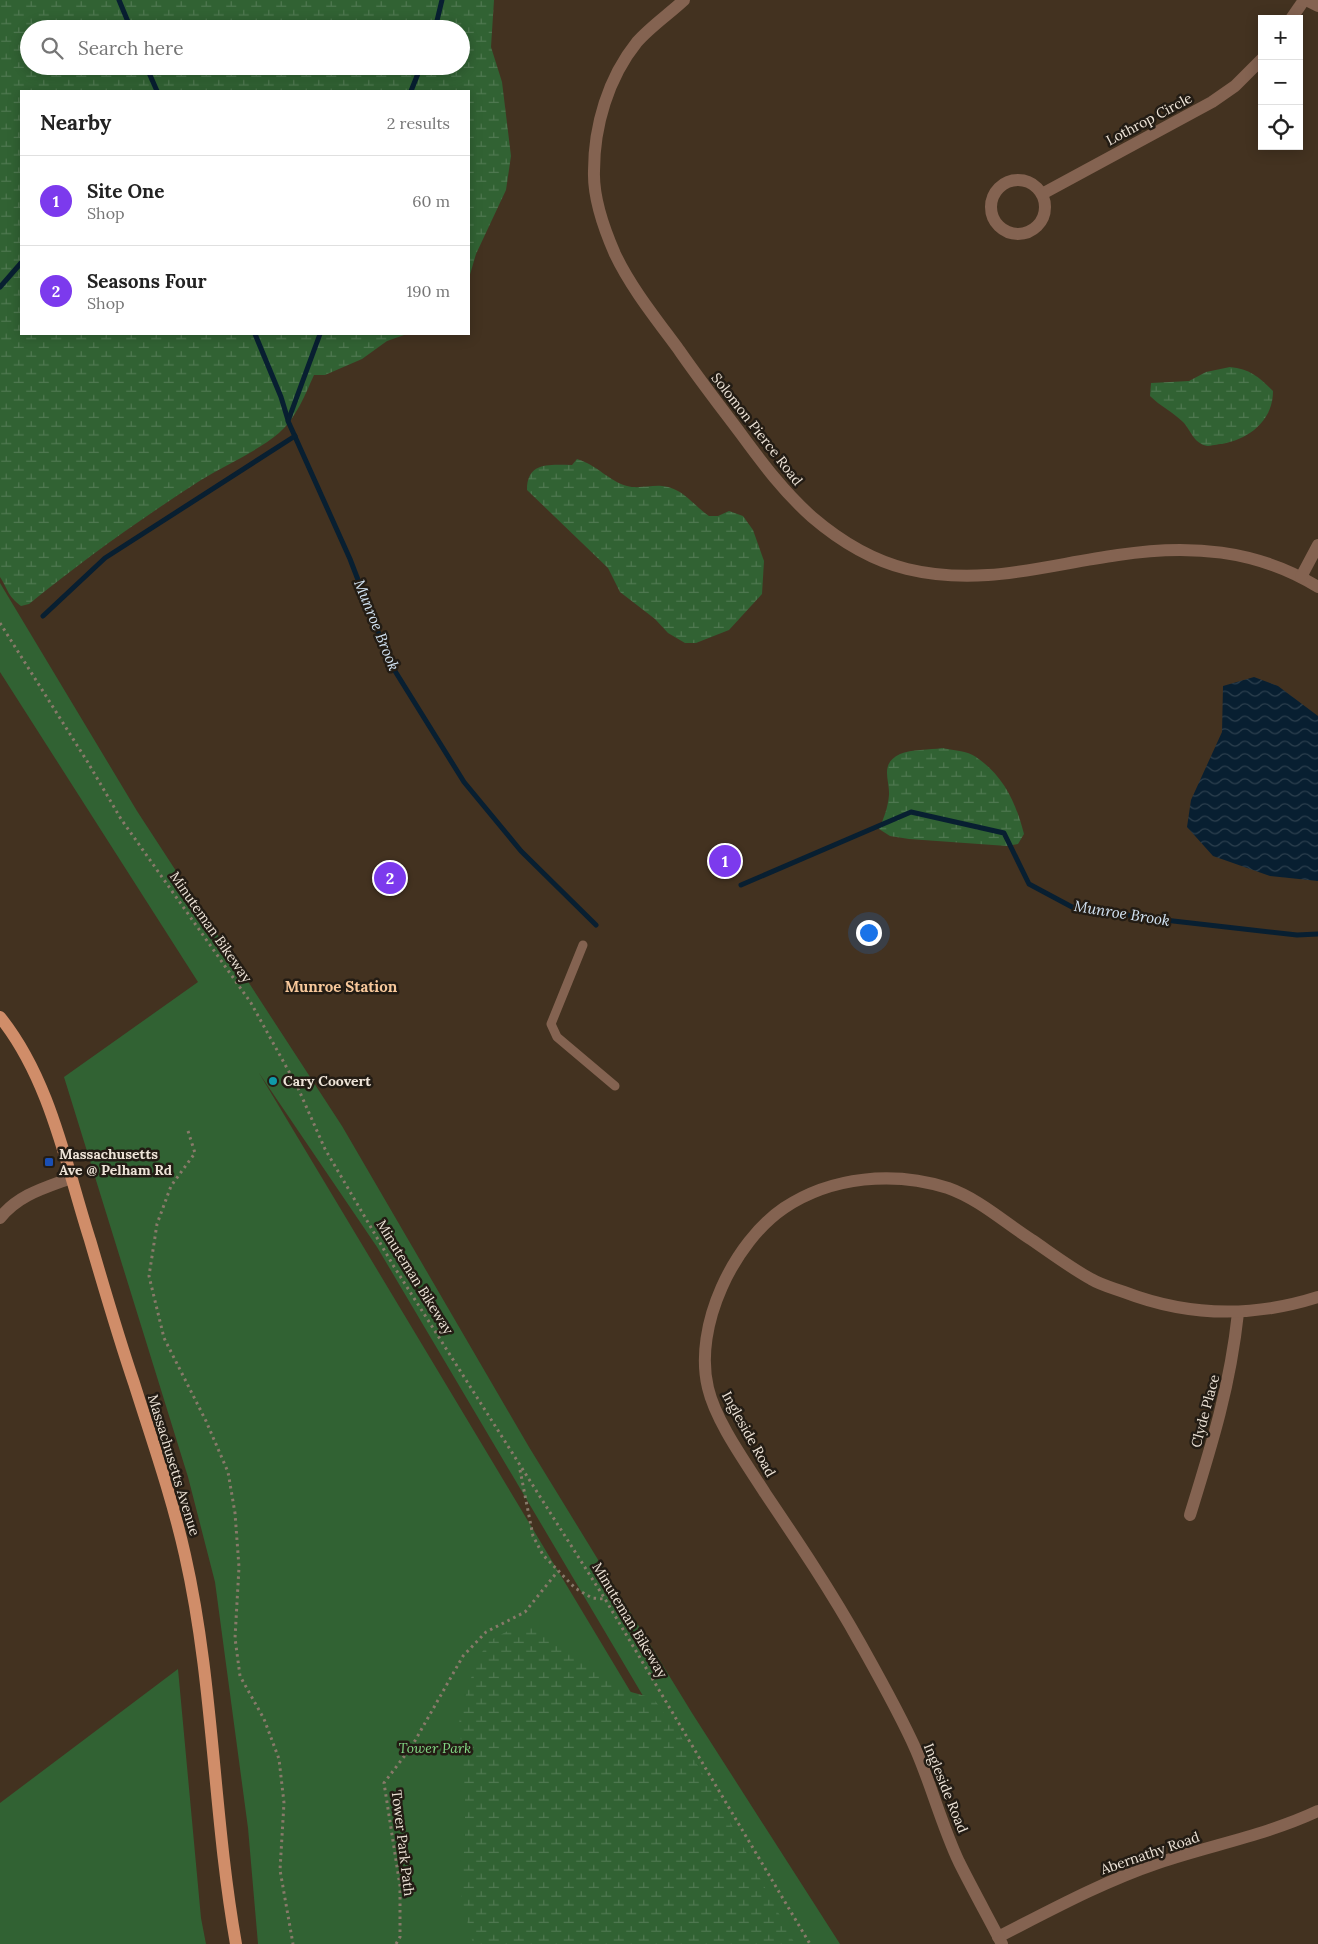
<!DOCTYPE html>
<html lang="en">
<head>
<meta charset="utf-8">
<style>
	body { margin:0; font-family:Lora,serif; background:#f2f2f2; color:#222 }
	.controls { position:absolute; right:15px; top:15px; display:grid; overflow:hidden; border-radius:0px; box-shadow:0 2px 12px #0003 }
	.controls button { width:45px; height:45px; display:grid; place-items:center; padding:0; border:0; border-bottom:1px solid #e0e0e0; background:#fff; color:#222; font:25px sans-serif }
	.you { position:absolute; left:868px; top:932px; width:18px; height:18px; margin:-12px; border:4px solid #fff; border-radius:50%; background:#1a73e8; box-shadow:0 0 0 8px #1a73e833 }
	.badge { display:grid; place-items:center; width:32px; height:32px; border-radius:50%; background:#7c3aed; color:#fff; font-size:16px; font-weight:700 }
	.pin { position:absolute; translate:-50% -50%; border:2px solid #fff; box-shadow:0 1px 5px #0006 }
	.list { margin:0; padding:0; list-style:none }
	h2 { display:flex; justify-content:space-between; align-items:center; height:65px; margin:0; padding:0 20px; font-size:21px }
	h2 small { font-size:16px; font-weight:400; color:#767676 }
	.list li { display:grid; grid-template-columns:32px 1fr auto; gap:15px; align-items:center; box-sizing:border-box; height:90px; padding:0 20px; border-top:1px solid #e0e0e0 }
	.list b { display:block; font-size:19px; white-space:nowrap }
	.list p { margin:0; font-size:16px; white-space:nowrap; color:#767676 }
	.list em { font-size:16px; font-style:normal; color:#767676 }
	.icon { flex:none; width:28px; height:28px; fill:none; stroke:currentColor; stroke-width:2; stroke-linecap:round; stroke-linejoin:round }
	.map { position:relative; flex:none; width:1318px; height:1944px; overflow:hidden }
	.search { position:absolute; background:#fff; box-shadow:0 2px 12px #0003; left:20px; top:20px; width:450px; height:55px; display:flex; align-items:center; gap:12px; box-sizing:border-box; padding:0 18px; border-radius:28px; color:#767676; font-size:19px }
	.panel { position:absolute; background:#fff; box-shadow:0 2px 12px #0003; left:20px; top:90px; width:450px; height:245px; border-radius:0px }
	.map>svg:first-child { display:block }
</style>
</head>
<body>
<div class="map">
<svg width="1318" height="1944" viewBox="0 0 1318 1944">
	<defs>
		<pattern id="wetland-marsh" width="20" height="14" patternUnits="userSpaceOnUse" patternTransform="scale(1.25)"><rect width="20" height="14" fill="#316233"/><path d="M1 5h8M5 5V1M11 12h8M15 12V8" fill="none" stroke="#4f7850"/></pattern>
		<pattern id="water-waves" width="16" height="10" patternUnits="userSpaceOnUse" patternTransform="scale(1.25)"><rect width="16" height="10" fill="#081f31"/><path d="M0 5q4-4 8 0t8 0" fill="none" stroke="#2c3f4e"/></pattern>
	</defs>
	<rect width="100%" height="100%" fill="#433220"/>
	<!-- green -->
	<g fill="#316233">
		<path d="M0,583L137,811L342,1126L529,1447L692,1713L840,1944H790L377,1247L259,1073L782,1944H258L248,1828L215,1582L188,1477L64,1077L198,982L0,672Z"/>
		<path d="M178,1669L201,1918L206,1944H0V1803Z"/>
	</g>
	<!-- wetland -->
	<g fill="url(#wetland-marsh)" fill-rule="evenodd">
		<path d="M0,0H494L491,47L502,82L511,156L506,190L476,254L469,278V91H21V334H407L387,341L362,359L325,375H314C305,395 296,418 279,433C255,453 226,464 201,480C142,518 83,560 29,604L21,606C7,595 9,591 0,577ZM29,29H461V66H29Z"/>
		<path d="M1230,367C1250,369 1259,377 1273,391C1273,421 1249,439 1222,444C1218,444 1211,446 1207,446C1193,443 1191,430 1183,422C1173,412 1160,406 1150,396L1151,383L1189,381L1206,372Z"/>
		<path d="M577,459C597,465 609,481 627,486C638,489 651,485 662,486C683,488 693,505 709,516H718L729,511L743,516L753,530L764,561L762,594L729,630L696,643H685L668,633L655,619L620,592L608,568L527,490C527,461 550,465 572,465Z"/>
		<path d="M942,748C952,750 968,751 976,757C1004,776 1016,803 1024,834L1018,844L1007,846L909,839L890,836L879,829C884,818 888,807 889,795C890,780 879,764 900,754C911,749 930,750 942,748Z"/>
		<path d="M513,1628H535L620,1689L653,1698L680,1735L722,1807L795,1944H473L461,1896L465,1836V1790L459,1718L476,1662L489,1641Z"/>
	</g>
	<!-- water -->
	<path fill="url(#water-waves)" d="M1254,677L1278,686L1318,716V881L1270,876L1213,856L1187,827L1191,800L1222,732L1223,686Z"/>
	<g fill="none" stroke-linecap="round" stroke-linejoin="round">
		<!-- stream -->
		<g stroke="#081f31" stroke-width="5">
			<path d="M119,0L131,29"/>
			<path d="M435,29L442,0"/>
			<path d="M146,66L157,91"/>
			<path d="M411,91L421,66"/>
			<path d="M0,287L21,263"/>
			<path d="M255,334L281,397L288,420"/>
			<path d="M320,334L288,421L350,559L390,663L464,782L521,851L596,925"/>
			<path d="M43,616L105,558L295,436"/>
			<path d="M741,885L911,812L1004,833L1029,884L1072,907L1147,918L1297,935L1318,934"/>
		</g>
		<!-- path -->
		<g stroke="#887a6a" stroke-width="3" stroke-dasharray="2.5 4" stroke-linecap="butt">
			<path d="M0,623L87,761L121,819L251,1003L298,1088L325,1149L393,1265L605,1599L810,1944"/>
			<path d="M188,1131L195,1153L171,1186L157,1224L149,1276L164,1338L206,1421L228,1472L235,1513L239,1567L235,1638L240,1676L264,1719L279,1759L284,1803L280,1870L293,1944"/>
			<path d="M520,1470L533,1536L543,1555L575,1588L592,1598L604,1599"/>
			<path d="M396,1944L400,1937V1886L384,1783L412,1746L463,1656L486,1632L525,1612L558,1571"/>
		</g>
		<!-- service -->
		<path stroke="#846351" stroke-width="9" d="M583,945L551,1024L557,1037L615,1086"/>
		<!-- minor -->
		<g stroke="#846351" stroke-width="12">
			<path d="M684,0C669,14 650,27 637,42C608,78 594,126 594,171C593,199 604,229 615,254C631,288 657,320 679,350C699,379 720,406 741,434C763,464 784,492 812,517C840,541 871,560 907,569C982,587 1045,565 1118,555C1189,544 1256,549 1318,587"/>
			<path d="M1306,0L1318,6"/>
			<path d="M1291,19L1304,0"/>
			<circle cx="1018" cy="207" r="27"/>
			<path d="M1042,194L1212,102L1235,86L1262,59"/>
			<path d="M1301,577L1318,545"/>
			<path d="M0,1218C18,1195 44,1188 71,1178"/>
			<path d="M1190,1515C1212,1444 1230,1387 1238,1313"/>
			<path d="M998,1937C1051,1910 1102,1882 1158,1863C1211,1845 1267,1835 1318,1811"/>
			<path d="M1002,1944C988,1917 973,1890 959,1862C942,1826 932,1787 916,1750C900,1714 879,1677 860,1643C831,1591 798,1542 765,1493C746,1463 716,1422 708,1388C693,1326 734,1242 784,1208C832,1176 894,1171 948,1188C979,1199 1004,1222 1032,1240C1051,1253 1071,1268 1091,1279C1101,1285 1113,1288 1124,1292C1189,1317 1252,1318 1318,1297"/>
		</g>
		<!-- primary -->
		<path stroke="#d08d69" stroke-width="12" d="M0,1017C50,1079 66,1165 90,1240C104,1288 118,1336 134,1383C152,1440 172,1497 185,1555C214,1683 213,1815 236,1944"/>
	</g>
	<!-- markers -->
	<circle fill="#0f9aa8" stroke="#231c14" stroke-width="2" cx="273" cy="1081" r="5"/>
	<rect fill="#1a4fb4" stroke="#231c14" stroke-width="2" x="44" y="1157" width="10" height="10" rx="2.5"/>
	<g text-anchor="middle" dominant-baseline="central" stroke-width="5" stroke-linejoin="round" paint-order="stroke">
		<!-- street labels -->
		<g font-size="14" fill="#eee4d8" stroke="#231c14">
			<text transform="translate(1149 119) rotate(-28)">Lothrop Circle</text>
			<text transform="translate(757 429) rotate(52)">Solomon Pierce Road</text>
			<text transform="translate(211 927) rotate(55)">Minuteman Bikeway</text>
			<text transform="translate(415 1277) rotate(58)">Minuteman Bikeway</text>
			<text transform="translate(1205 1411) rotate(-75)">Clyde Place</text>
			<text transform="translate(749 1434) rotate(61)">Ingleside Road</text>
			<text transform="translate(174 1465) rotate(73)">Massachusetts Avenue</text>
			<text transform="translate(630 1620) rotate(59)">Minuteman Bikeway</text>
			<text transform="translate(946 1788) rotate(68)">Ingleside Road</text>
			<text transform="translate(403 1843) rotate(83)">Tower Park Path</text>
			<text transform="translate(1150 1853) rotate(-19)">Abernathy Road</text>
		</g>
		<!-- poi labels -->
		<g font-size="14" font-weight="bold" fill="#eee4d8" stroke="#231c14" text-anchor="start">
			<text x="283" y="1081">Cary Coovert</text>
			<text x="59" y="1154">Massachusetts<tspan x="59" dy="16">Ave @ Pelham Rd</tspan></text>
		</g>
		<!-- park labels -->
		<g font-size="14" font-style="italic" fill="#82d784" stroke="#231c14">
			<text x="435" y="1748">Tower Park</text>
		</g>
		<!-- water labels -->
		<g font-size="15" font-style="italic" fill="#d3e4f4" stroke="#231c14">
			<text transform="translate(377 625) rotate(68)">Munroe Brook</text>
			<text transform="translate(1122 913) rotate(9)">Munroe Brook</text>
		</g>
		<!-- neighbourhood labels -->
		<g font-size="15" font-weight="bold" fill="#f7c89b" stroke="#231c14">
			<text x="341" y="986">Munroe Station</text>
		</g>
	</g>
</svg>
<div class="controls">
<button>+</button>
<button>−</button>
<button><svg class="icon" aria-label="locate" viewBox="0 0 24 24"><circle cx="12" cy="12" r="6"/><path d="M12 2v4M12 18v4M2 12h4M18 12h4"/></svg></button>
</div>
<div class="you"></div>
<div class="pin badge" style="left:725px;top:861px">1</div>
<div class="pin badge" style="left:390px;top:878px">2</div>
<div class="search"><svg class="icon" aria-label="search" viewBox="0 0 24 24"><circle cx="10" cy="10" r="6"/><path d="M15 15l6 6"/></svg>Search here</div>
<section class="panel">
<h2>Nearby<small>2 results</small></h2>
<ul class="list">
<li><span class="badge">1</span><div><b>Site One</b><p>Shop</p></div><em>60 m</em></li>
<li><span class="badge">2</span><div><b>Seasons Four</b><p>Shop</p></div><em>190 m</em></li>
</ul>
</section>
</div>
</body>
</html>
